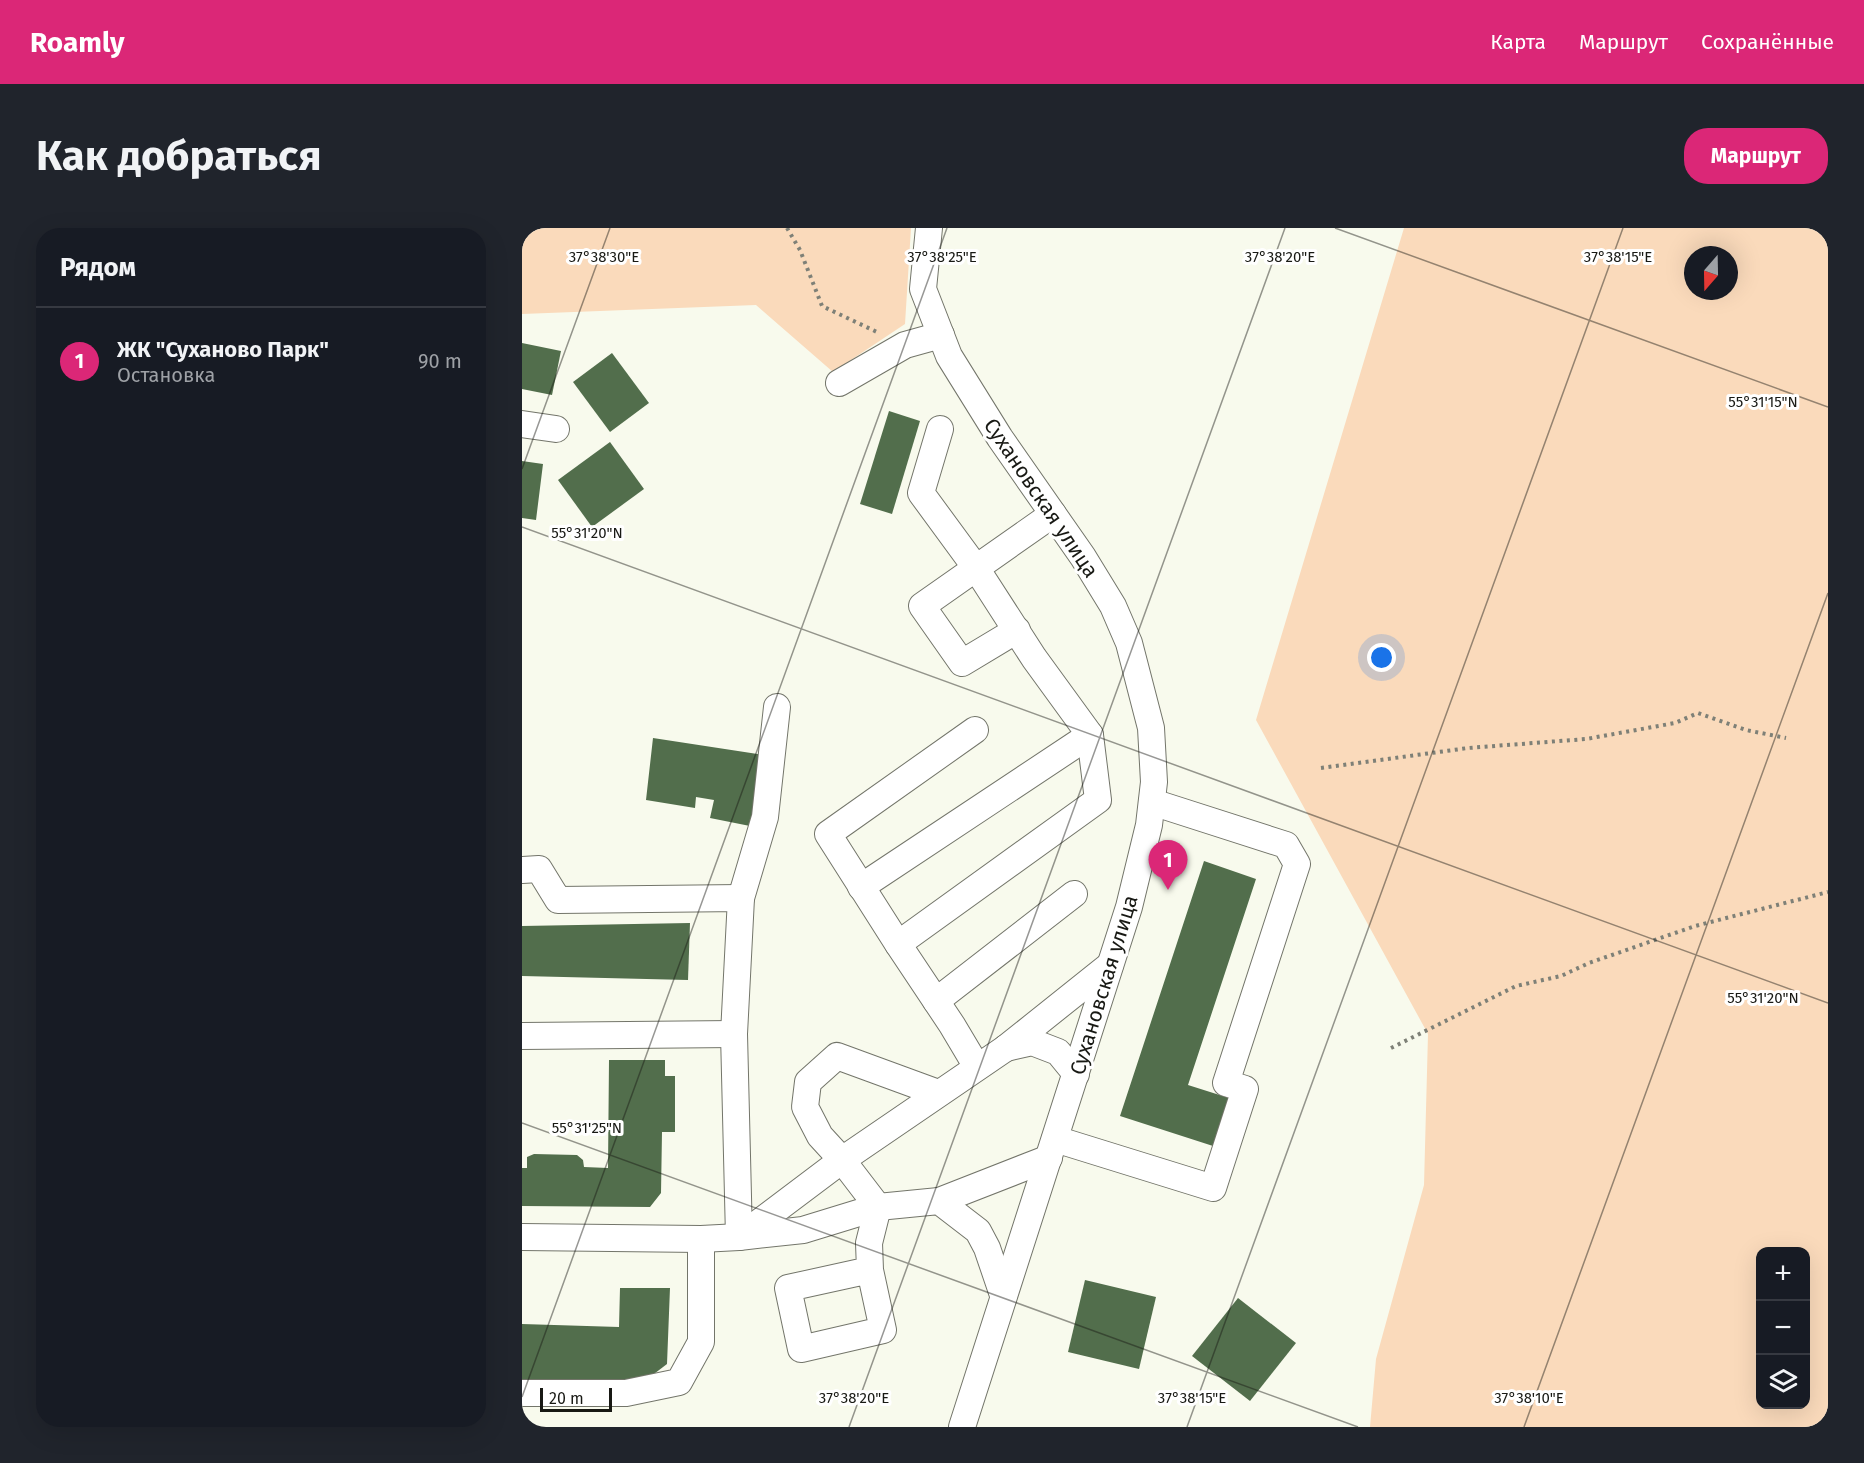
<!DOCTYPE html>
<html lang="ru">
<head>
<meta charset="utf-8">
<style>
	body { margin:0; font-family:"Fira Sans",sans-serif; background:#20242c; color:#f1f3f6 }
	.controls { position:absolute; right:18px; bottom:18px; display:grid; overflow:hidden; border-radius:12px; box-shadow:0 6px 24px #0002 }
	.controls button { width:54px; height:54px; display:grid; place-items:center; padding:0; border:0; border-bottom:2px solid #363941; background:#171b24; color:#f1f3f6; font:30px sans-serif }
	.compass { position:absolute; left:1162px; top:18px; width:54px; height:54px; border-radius:50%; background:#171b24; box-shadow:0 6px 24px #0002; rotate:200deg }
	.scale { position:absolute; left:18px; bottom:15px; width:72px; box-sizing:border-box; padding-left:6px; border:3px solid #181914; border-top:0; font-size:16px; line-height:21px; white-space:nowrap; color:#181914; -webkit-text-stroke:4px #fff; paint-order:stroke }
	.you { position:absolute; left:860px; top:430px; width:21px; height:21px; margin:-15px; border:4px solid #fff; border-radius:50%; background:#1a73e8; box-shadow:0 0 0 9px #1a73e833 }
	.badge { display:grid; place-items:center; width:39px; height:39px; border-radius:50%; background:#db2777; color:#fff; font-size:20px; font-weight:700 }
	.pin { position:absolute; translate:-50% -50px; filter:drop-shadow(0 2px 3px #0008) }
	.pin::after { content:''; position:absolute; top:32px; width:21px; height:18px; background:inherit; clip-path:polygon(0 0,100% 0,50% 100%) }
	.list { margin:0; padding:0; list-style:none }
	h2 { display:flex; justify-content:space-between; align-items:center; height:78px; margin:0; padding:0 24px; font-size:26px }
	h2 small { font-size:20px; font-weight:400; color:#9ea1a6 }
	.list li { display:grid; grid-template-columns:39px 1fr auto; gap:18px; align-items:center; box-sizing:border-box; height:108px; padding:0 24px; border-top:2px solid #363941 }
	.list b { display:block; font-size:22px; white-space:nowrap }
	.list p { margin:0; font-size:20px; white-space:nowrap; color:#9ea1a6 }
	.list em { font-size:20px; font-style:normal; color:#9ea1a6 }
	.icon { flex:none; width:33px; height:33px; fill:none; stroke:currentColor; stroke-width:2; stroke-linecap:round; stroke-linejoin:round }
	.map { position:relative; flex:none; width:1306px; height:1199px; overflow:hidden; border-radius:24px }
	header { display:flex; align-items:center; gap:36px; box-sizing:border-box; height:84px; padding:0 30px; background:#db2777; color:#fff }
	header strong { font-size:28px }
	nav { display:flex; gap:33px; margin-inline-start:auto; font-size:21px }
	.intro { display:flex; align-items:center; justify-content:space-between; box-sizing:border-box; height:144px; padding:0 36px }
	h1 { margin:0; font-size:42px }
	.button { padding:15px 27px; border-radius:24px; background:#db2777; color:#fff; font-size:21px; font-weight:700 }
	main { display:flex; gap:36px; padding:0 36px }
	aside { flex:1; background:#171b24; border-radius:24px; box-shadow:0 6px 24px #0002 }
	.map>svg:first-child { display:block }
</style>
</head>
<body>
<header>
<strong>Roamly</strong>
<nav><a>Карта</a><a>Маршрут</a><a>Сохранённые</a></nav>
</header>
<div class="intro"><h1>Как добраться</h1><a class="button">Маршрут</a></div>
<main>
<aside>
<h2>Рядом<small></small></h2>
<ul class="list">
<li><span class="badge">1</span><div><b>ЖК &quot;Суханово Парк&quot;</b><p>Остановка</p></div><em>90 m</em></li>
</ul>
</aside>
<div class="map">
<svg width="1306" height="1199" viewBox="0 0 1306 1199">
	<rect width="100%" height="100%" fill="#f8faed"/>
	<!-- green -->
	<g fill="#fadabb" fill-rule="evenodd">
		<path d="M0,0H389L383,96L311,144L234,77L0,86Z"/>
		<path d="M882,0H1306V1199H848L854,1131L902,957L906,806L734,492ZM1171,27H1207V63H1171ZM1238,1024H1284V1176H1238Z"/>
	</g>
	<!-- building -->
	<g fill="#526e4c">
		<path d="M0,115L39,123L30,167L0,161Z"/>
		<path d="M90,125L127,175L88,204L51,154Z"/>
		<path d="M367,183L398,193L370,286L338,276Z"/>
		<path d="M88,214L122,261L70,299L36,252Z"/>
		<path d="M0,233L21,236L14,292L0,290Z"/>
		<path d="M131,510L249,528L238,600L188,590L192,572L174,569L173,580L124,572Z"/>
		<path d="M682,633L734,651L666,857L707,870L691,918L598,888Z"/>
		<path d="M168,695L166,752L0,748V698Z"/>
		<path d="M87,832H143V848H153V904H140L139,965L128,979L0,978V940H5V929L12,926L55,927L61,932L62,939L86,940Z"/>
		<path d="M563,1052L634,1069L617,1141L546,1124Z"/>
		<path d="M98,1060H148L145,1136L124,1152L0,1151V1096L97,1099Z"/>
		<path d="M716,1070L774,1115L728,1173L670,1128Z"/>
	</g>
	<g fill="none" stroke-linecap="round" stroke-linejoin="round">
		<!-- minor casing -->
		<g stroke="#73756a" stroke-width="28">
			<g id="minor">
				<path d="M407,0L401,61L427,128L478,210L561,329L591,378L607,415L629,500L632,554L627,597L607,679L440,1199"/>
				<path d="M317,155L383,117L419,107"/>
				<path d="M0,196L34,201"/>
				<path d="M495,402L440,435L400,378L531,286"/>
				<path d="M453,502L306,606L376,716L430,797L455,839"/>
				<path d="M0,642L17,641L36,672L219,670L212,806L217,1009"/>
				<path d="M339,659L568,507"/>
				<path d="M219,670L243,589L255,479"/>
				<path d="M376,716L576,572L568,507L512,430L454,340L399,265L418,201"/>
				<path d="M414,773L552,666"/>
				<path d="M0,808L212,806"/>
				<path d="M484,820L510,814L536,824L554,846"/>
				<path d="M533,911L691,960L723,861L704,855L775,636L764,617L630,574"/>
				<path d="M417,973L527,930"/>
				<path d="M356,979L320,932L298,908L283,879L286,854L315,828L416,865"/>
				<path d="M219,1008L320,932L484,820L588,737"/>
				<path d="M0,1009L179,1011L217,1009L281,1002L356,979L417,973L456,1003L465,1020L481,1067"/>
				<path d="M348,1042L266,1060L279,1121L361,1102L348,1042L347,1015L356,979"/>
				<path d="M0,1165H104L157,1154L179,1114V1011"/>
			</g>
		</g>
		<!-- path -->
		<g stroke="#7e8077" stroke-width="4" stroke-dasharray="3 4.5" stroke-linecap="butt">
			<path d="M265,0L278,22L300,78L357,105"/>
			<path d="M799,540L946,520L1064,511L1153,495L1176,485L1224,502L1264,510"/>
			<path d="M869,820L994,758L1039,748L1067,735L1173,698L1306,664"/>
		</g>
		<!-- minor -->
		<use href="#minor" stroke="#fff" stroke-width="26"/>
	</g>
	<!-- ticks -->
	<path fill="none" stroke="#181914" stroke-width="1.5" stroke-opacity="0.45" d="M813,0L1306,179M0,241L88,0M0,299L1306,775M0,895L836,1199M0,1169L425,0M327,1199L763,0M665,1199L1101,0M1002,1199L1306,365"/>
	<g text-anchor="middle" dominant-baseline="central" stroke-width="6" stroke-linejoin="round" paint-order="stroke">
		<!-- street labels -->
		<g font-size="21" fill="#181914" stroke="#fff">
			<text transform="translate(519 270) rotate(56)">Сухановская улица</text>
			<text transform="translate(582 757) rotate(-73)">Сухановская улица</text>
		</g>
	</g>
	<g font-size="15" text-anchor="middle" fill="#181914" stroke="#fff" stroke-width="6" stroke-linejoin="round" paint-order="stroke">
		<text x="82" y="34">37°38'30"E</text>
		<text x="420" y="34">37°38'25"E</text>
		<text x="758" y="34">37°38'20"E</text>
		<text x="1096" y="34">37°38'15"E</text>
		<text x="1241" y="179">55°31'15"N</text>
		<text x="65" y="310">55°31'20"N</text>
		<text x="1241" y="775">55°31'20"N</text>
		<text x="65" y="905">55°31'25"N</text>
		<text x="332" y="1175">37°38'20"E</text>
		<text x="670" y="1175">37°38'15"E</text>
		<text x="1007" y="1175">37°38'10"E</text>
	</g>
</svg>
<div class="controls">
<button>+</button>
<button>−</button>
<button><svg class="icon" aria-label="layers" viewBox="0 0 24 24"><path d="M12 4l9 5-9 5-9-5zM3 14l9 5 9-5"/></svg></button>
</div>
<svg class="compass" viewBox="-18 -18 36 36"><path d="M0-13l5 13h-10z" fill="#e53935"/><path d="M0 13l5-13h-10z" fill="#9ea1a6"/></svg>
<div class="scale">20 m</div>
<div class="you"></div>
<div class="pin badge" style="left:646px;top:662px">1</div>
</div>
</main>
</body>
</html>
